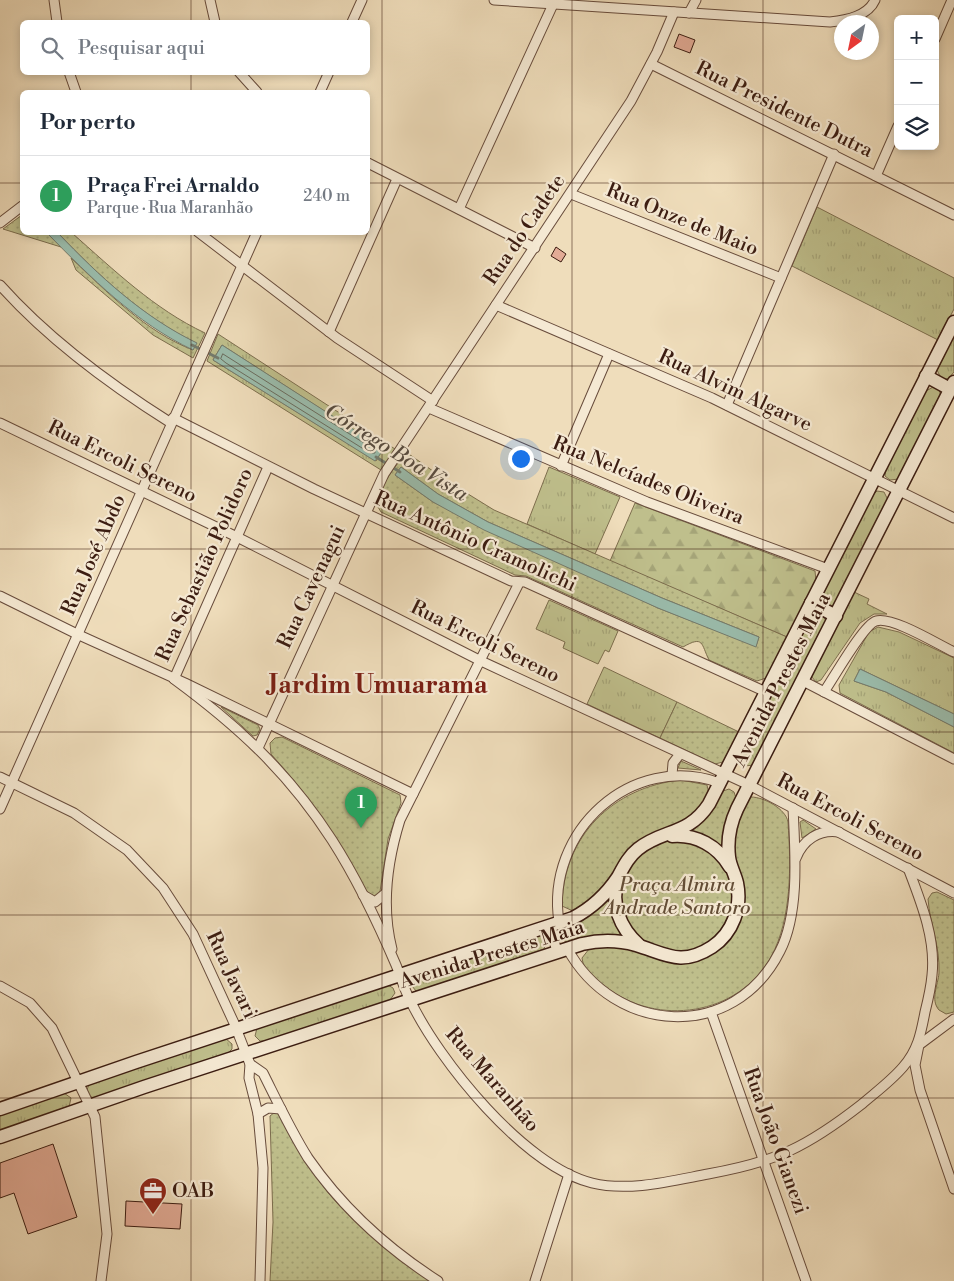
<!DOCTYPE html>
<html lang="pt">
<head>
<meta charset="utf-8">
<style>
	body { margin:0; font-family:"Libre Bodoni",serif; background:#f6f6f7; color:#1f2937 }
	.controls { position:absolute; right:15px; top:15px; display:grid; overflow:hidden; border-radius:8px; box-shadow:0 2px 8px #0003 }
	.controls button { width:45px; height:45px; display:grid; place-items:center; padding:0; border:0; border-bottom:1px solid #e0e1e3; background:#fff; color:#1f2937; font:25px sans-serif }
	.compass { position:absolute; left:834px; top:15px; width:45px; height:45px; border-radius:50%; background:#fff; box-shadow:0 2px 8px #0003; rotate:213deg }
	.you { position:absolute; left:520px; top:458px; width:18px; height:18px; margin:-12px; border:4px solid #fff; border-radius:50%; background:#1a73e8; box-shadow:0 0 0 8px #1a73e833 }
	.badge { display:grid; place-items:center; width:32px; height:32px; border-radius:50%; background:#b45309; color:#fff; font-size:16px; font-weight:700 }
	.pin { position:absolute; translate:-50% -41px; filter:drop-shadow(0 1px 2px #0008) }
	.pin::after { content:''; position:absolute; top:26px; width:18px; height:15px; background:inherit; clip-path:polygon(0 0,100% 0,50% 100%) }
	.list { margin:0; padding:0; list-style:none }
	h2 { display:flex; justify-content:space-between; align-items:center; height:65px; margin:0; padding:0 20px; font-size:21px }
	h2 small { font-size:16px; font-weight:400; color:#747a83 }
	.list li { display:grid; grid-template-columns:32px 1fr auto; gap:15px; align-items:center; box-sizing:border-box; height:80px; padding:0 20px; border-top:1px solid #e0e1e3 }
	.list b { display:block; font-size:19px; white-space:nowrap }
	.list p { margin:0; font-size:16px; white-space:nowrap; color:#747a83 }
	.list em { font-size:16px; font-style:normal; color:#747a83 }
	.icon { flex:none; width:28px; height:28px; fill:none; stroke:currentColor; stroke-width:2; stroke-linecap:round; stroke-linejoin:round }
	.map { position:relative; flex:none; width:954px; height:1281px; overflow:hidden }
	.search { position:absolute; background:#fff; box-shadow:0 2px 8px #0003; left:20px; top:20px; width:350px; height:55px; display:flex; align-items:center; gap:12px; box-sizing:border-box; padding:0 18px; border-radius:8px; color:#747a83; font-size:19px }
	.panel { position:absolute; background:#fff; box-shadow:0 2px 8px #0003; left:20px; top:90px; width:350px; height:145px; border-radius:8px }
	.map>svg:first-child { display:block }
</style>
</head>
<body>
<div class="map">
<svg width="954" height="1281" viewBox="0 0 954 1281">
	<defs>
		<pattern id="grass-tufts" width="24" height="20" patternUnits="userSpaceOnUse" patternTransform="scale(1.25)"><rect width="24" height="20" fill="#bfbf8c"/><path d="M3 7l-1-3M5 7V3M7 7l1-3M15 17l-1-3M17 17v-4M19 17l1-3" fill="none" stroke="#a5a478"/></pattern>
		<pattern id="forest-firs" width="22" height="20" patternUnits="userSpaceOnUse" patternTransform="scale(1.25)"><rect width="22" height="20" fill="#bfbf8c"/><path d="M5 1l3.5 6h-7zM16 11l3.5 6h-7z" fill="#a5a478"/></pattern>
		<pattern id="park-dots" width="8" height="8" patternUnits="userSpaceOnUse" patternTransform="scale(1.25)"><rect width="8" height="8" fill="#bfbf8c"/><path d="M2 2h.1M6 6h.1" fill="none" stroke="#a5a478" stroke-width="1.8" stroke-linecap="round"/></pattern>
	</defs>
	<rect width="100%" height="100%" fill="#efddbb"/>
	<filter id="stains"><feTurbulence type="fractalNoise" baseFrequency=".004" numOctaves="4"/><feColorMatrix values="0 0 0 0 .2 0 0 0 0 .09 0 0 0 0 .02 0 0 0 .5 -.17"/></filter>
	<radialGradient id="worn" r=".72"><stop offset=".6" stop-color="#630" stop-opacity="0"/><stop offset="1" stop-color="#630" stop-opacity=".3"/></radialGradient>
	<!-- grass -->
	<g fill="url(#grass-tufts)" stroke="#7d6e4e" fill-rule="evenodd">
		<path d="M817,207L954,278V309L938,340L792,266Z"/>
		<path d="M218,334L395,449L381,470L207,361ZM222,345L383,449L376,461L213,360Z"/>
		<path d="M954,335V372L948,379L941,378L937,370Z"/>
		<path d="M933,387L939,390L941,396L899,479L890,480L885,476L886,469L926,391Z"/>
		<path d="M549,467L620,497L595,554L527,524Z"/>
		<path d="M877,491L884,492L888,500L835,606L832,607L821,602L822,596L873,495Z"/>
		<path d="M854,592L869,599L867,604L887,614H874L860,623L821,680L816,682L811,676Z"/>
		<path d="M549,600L618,631L609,652L605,650L598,664L563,648L565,642L536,629Z"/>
		<path d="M815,613L824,616L826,622L754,765L744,766L740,762L741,756L811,617Z"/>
		<path d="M878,627L899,632L954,658V714L860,669L854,681L886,692L954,727V753L840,693L839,685L869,632Z"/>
		<path d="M604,667L677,702L660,738L587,704Z"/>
		<path d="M541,935L546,943L544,949L422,991H416L412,986V981L415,976Z"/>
		<path d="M388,985L393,988L395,993L390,1000L266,1041H260L255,1036L257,1028Z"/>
		<path d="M225,1038L232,1044V1049L228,1053L94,1098L89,1096L87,1090L89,1084Z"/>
		<path d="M64,1093L71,1098L69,1107L0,1131V1115Z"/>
	</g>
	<!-- forest -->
	<path fill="url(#forest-firs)" stroke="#7d6e4e" d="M635,503L815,571L816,581L787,637L610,561Z"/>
	<!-- park -->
	<g fill="url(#park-dots)" stroke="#7d6e4e" fill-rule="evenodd">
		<path d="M22,215V232L47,233L61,247L3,229Z"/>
		<path d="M58,233H72C114,270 154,309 205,333L193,358L153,335L76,270L71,258C107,292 146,332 193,350L196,343C143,317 99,276 58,233Z"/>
		<path d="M406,452L447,481L494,510L787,637L766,678L757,681L709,660C701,644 704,635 683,647L526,576L515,575L381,512L378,507C376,488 396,467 406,452ZM401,467L438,494L488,522L662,598L759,637L756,646L658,608L433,502L395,475Z"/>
		<path d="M677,702L739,732L723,762L715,764L660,738Z"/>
		<path d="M221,707L258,725L260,729L257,735L253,736Z"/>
		<path d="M282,737L400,795L401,803L388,839L379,898L369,897C343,844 311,798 271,754L270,743L275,738Z"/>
		<path d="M681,761L699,769L701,770L678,768Z"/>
		<path d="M681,780L707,785L709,794L698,811L616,871L600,893L573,911L562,906C563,836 613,787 681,780Z"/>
		<path d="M729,789L734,792L736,798L723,850L689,831L723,791Z"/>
		<path d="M751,797C764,797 786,809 788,822C791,866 792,918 771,957C738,1016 657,1027 606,987C597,980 583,971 582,958L589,949L614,946L635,950L665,961L676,963L732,932L737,869L733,848L735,827L749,798Z"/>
		<path d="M803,820L816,829L802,838L800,822Z"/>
		<circle cx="677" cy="896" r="56"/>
		<path d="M937,892L954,900V1012L946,1014L939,1010C930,1000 938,985 939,973C940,945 930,925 928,899L932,893Z"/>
		<path d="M606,899L610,901L621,936L568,943L561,939L559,933L562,926Z"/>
		<path d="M275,1112L281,1115C297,1146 313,1177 337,1203C364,1233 400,1257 432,1281H270L273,1222L270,1116Z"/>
	</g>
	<!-- water -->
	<g fill="#9abcac" stroke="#747c6e">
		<path d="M47,233H58C99,276 143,317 197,343L193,350C136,323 91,278 47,233Z"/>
		<path d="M222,345L384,449L375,461L213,360Z"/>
		<path d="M401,467L438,494L488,522L662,598L759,637L756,647L658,608L484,530L433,502L395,475Z"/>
		<path d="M860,669L954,714V727L886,692L854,681Z"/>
	</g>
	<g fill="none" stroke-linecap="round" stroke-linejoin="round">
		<!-- shore -->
		<path stroke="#6a6c5e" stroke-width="1" d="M223,354L375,450V453H370L226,363L221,359Z"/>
		<!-- stream -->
		<g stroke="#747c6e" stroke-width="3">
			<path d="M192,345L218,358"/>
			<path d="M376,457L400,472"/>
		</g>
	</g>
	<!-- building -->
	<g fill="#e3ab96" stroke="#3b1c11">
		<path d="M679,34L695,40L690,53L674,47Z"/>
		<path d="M556,247L566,254L561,262L551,256Z"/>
		<path d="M53,1144L77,1217L28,1234L14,1193L0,1198V1163Z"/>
		<path d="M126,1201L182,1204L180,1229L125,1226Z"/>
	</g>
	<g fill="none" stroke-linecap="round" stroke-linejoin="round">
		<!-- street casing -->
		<g stroke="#684c3c" stroke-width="11">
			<g id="street">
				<path d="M54,0L57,22"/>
				<path d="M210,0L215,22"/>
				<path d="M494,0L830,22C847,20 868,16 875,0"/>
				<path d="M689,13L696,0"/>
				<path d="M352,22L362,0"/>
				<path d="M935,39L952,0"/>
				<path d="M651,64L954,215"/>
				<path d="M69,72L76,92"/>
				<path d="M239,72L257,92"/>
				<path d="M320,92L329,72"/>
				<path d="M368,163L535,248"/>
				<path d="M876,176L898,126"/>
				<path d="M571,194L781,278"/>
				<path d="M459,209L555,0"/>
				<path d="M0,223L22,206"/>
				<path d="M198,232L337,338L433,401"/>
				<path d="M0,285C49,340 109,384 171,423"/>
				<path d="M496,305L712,398L954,518"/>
				<path d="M329,332L397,179"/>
				<path d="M727,405L834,154"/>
				<path d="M429,408L647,502L828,569"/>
				<path d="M173,418L314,489L511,581L525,582L766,692"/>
				<path d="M0,423L237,537L481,661L749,785L954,893"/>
				<path d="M561,466L609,354"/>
				<path d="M0,596L79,635L185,683L413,794"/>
				<path d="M174,679C238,726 288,772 332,840C357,879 378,923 396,965C401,977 404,989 410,1000C439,1061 524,1166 592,1183C629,1192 671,1181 708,1174C776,1162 807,1147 862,1104C876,1092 891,1081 903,1067C918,1050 921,1033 925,1012C928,1000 931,987 932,975C936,939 921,902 908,868"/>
				<path d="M174,679L268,467"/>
				<path d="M803,681L954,759"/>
				<path d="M824,692C833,679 864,624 876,621C892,616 937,644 954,652"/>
				<path d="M258,748L384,474L631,101L657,52L674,12"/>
				<path d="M672,775L673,763L680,754"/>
				<path d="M0,777L74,813L127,850L163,888L193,934L234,1023L250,1064L249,1078L258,1114L263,1168L260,1281"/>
				<path d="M0,809L257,232"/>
				<path d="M796,858C803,840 819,829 839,832"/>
				<path d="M363,895L375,902L386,893"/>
				<path d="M559,922C545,832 631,751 720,783"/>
				<path d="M550,925L557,952"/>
				<path d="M567,948C614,1035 734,1043 780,951C800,912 795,851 793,808"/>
				<path d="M392,949C381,906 387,862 400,820L519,583"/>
				<path d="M0,986L30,1003L52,1028L95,1117L107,1234L101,1281"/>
				<path d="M711,1012L806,1281"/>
				<path d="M954,1019L919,1045L915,1065L920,1090L954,1189"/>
				<path d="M250,1064L263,1073C277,1101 291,1131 308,1158C342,1207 388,1249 438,1281"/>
				<path d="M258,1114L268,1108L281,1109"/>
				<path d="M535,1281L569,1174"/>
			</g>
		</g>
		<!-- secondary casing -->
		<g stroke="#3b1c11" stroke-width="15">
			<g id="secondary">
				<path d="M926,376L950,389"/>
				<path d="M811,603L836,616"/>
				<path d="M672,836C696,834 718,846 730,867"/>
				<path d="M618,878C610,904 620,928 639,945"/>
				<path d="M0,1109L136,1062L573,918C592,908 606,895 618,877C624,866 629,856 638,849C663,829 688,836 709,804L954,322"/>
				<path d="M0,1137L144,1087L582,944C600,940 618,940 636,945C666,954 681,967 712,947C733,933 742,907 737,883C735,874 730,866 729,857C727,840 730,824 737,809L954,382"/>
			</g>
		</g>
		<!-- street -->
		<use href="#street" stroke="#f5e9d3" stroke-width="9"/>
		<!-- secondary -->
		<use href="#secondary" stroke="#f5e9d3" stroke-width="12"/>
	</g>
	<!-- grid -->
	<path fill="none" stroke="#3b1c11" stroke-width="1" stroke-opacity="0.55" d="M191,0V22M382,0V1281M572,0V1281M763,0V1281M191,72V92M0,183H22M368,183H954M191,232V1281M0,366H954M0,549H954M0,732H954M0,915H954M0,1098H954"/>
	<!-- icons -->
	<defs>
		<g id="office-pin" transform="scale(1.4375)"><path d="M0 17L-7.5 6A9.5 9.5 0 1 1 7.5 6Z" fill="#8f2418" stroke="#f5e9d3"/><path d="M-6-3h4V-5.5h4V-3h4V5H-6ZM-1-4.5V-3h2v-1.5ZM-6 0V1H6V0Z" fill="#fff"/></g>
	</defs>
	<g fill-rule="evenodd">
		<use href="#office-pin" x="153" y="1191"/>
	</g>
	<g text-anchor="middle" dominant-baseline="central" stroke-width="4.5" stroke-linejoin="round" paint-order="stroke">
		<!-- street labels -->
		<g font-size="20" fill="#3b1c11" stroke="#f5e9d3">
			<text transform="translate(784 110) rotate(26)">Rua Presidente Dutra</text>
			<text transform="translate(682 220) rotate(22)">Rua Onze de Maio</text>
			<text transform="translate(525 230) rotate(-56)">Rua do Cadete</text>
			<text transform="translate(735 391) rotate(25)">Rua Alvim Algarve</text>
			<text transform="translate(122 462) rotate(26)">Rua Ercoli Sereno</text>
			<text transform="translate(648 481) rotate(22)">Rua Nelcíades Oliveira</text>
			<text transform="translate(475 542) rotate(24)">Rua Antônio Cramolichi</text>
			<text transform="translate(94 555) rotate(-66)">Rua José Abdo</text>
			<text transform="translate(205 565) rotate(-66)">Rua Sebastião Polidoro</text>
			<text transform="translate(312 587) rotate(-65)">Rua Cavenagui</text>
			<text transform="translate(485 642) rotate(26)">Rua Ercoli Sereno</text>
			<text transform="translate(782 680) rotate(-63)">Avenida Prestes Maia</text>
			<text transform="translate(850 818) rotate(28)">Rua Ercoli Sereno</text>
			<text transform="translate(492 955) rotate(-17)">Avenida Prestes Maia</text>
			<text transform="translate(231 975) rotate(65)">Rua Javari</text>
			<text transform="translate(492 1080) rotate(49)">Rua Maranhão</text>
			<text transform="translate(775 1141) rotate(70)">Rua João Gianezi</text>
		</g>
		<!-- park labels -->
		<g font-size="20" font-style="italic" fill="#634d36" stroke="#f5e9d3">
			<text x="677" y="885">Praça Almira<tspan x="677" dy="23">Andrade Santoro</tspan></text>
		</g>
		<!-- poi labels -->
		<g font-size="20" fill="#3b1c11" stroke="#f5e9d3" text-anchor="start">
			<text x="172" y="1191">OAB</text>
		</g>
		<!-- water labels -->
		<g font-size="21" font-style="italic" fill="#584c40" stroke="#f5e9d3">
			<text transform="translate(396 453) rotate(32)">Córrego Boa Vista</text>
		</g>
		<!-- district labels -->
		<g font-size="25" font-weight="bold" fill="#7a1f14" stroke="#f5e9d3">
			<text x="378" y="685">Jardim Umuarama</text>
		</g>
	</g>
	<rect width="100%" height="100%" filter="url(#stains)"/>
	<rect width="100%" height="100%" fill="url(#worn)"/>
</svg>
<div class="controls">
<button>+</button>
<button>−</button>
<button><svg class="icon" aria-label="layers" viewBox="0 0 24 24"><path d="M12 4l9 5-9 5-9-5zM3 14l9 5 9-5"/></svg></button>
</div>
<svg class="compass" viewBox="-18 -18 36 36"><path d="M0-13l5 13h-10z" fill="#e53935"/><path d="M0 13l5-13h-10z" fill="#747a83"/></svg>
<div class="you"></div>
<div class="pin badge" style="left:361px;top:828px;background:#2e9e5b">1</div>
<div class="search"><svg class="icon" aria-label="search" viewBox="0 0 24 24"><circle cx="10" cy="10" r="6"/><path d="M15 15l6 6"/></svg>Pesquisar aqui</div>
<section class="panel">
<h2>Por perto<small></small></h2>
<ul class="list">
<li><span class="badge" style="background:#2e9e5b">1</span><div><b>Praça Frei Arnaldo</b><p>Parque · Rua Maranhão</p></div><em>240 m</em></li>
</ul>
</section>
</div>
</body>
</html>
